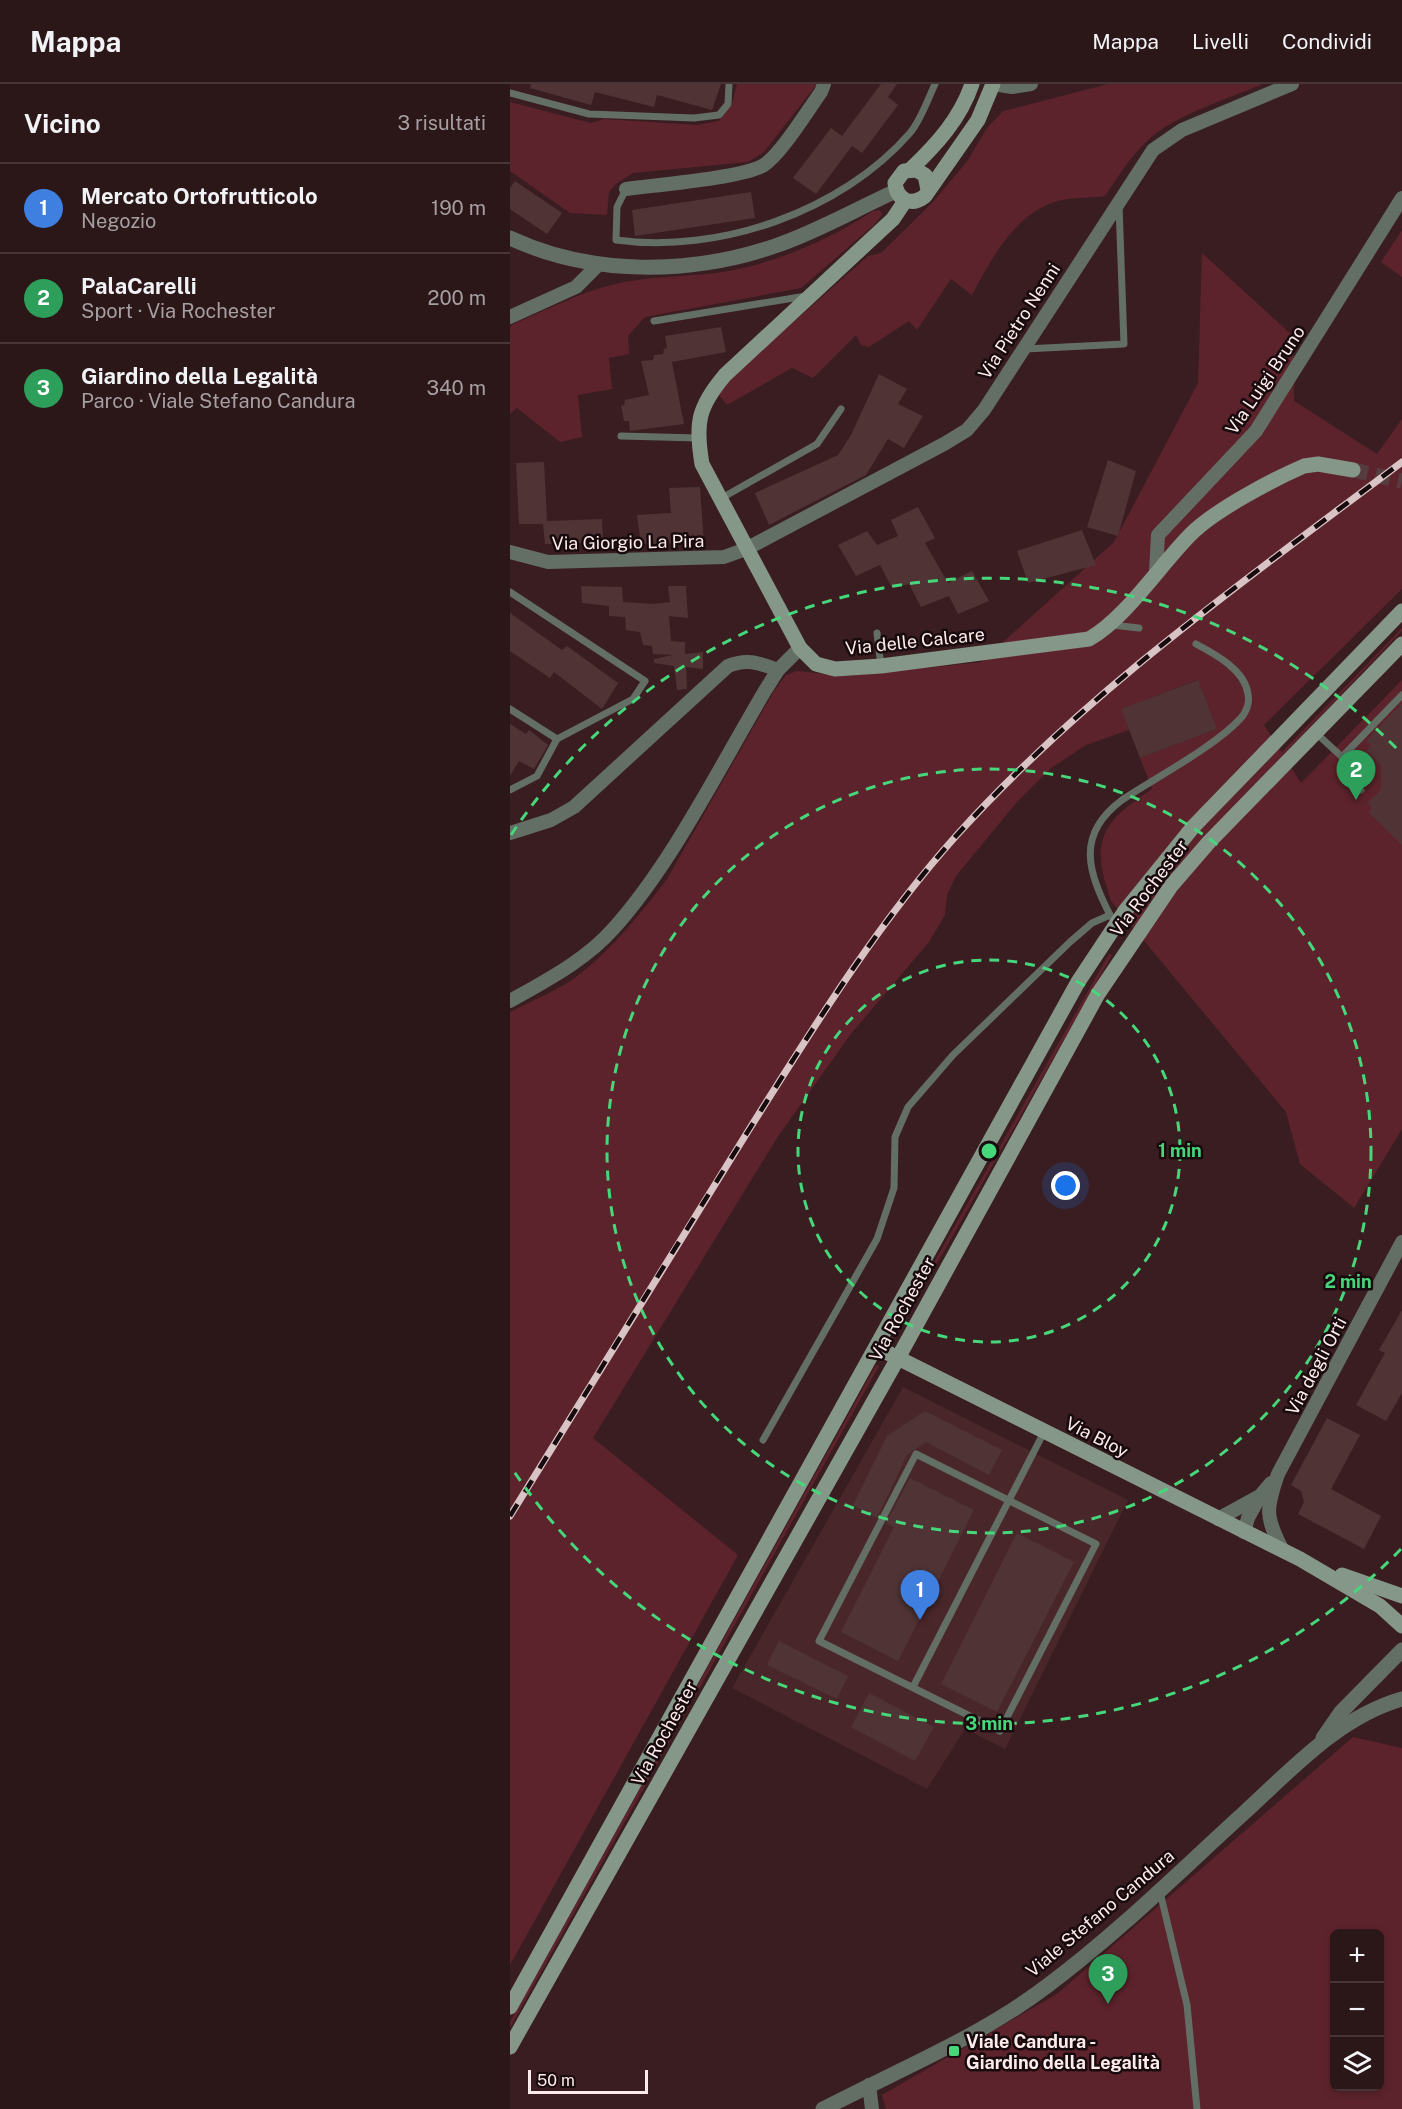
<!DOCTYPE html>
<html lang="it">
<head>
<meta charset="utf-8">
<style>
	body { margin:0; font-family:"Public Sans",sans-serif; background:#331f21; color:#f1f3f6 }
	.controls { position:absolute; right:18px; bottom:18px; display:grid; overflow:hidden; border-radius:9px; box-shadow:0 3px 9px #0003 }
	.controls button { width:54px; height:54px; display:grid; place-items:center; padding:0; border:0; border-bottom:2px solid #473537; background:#2b1618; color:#f1f3f6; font:30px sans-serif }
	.scale { position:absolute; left:18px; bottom:15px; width:120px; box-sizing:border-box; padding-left:6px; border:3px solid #ffebec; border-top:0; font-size:16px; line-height:21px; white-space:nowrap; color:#ffebec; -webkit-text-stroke:4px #180b0d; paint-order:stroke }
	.you { position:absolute; left:556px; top:1102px; width:21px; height:21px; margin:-15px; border:4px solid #fff; border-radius:50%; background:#1a73e8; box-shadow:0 0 0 9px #1a73e833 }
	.badge { display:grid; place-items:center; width:39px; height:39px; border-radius:50%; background:#45d77a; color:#fff; font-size:20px; font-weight:700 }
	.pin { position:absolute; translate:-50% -50px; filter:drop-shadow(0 2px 3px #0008) }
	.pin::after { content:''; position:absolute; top:32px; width:21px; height:18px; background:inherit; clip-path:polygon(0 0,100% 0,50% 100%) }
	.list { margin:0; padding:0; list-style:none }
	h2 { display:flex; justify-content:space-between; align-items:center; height:78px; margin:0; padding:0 24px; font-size:26px }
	h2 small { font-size:20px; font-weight:400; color:#a69fa2 }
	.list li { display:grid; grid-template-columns:39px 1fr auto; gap:18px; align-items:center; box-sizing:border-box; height:90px; padding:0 24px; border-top:2px solid #473537 }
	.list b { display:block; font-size:22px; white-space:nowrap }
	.list p { margin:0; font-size:20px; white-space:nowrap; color:#a69fa2 }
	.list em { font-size:20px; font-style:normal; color:#a69fa2 }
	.icon { flex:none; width:33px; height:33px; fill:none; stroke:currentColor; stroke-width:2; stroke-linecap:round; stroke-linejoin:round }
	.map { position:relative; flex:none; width:892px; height:2025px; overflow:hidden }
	header { display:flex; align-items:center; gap:36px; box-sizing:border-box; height:84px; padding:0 30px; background:#2b1618; border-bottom:2px solid #473537 }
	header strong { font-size:28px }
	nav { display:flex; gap:33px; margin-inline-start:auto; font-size:21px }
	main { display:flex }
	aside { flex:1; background:#2b1618 }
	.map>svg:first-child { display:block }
</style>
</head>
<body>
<header>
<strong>Mappa</strong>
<nav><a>Mappa</a><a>Livelli</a><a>Condividi</a></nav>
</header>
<main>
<aside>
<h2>Vicino<small>3 risultati</small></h2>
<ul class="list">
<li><span class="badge" style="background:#3f7fe0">1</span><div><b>Mercato Ortofrutticolo</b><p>Negozio</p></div><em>190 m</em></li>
<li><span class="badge" style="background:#2e9e5b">2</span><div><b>PalaCarelli</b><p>Sport · Via Rochester</p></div><em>200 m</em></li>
<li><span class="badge" style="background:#2e9e5b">3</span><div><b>Giardino della Legalità</b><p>Parco · Viale Stefano Candura</p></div><em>340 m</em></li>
</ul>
</aside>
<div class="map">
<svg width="892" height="2025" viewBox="0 0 892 2025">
	<rect width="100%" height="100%" fill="#391d20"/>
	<!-- built -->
	<path fill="#49262a" d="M393,1303L618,1416L495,1665L455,1645L417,1705L222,1604Z"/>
	<!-- green -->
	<g fill="#5d232c" fill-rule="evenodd">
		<path d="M227,0H307L254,68L238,78L123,89L106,100L99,108L97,131L60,129L0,87V18L81,39L94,35L187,41L209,37L222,20Z"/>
		<path d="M598,0H753C718,15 664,31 637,57C620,73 608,93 595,112C580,114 563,113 548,117C506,128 481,175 462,211L441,195L407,246L399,237L359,263L351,261L346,251L303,294L282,284L217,321L208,310L225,290L358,172L371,169L423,118L458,76L477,44L493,27Z"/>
		<path d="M370,126L372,131L364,141L291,204L135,233L118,252L119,270L99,274L102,305L68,311L72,353L50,358L7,324L0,330V243L3,240C35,227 68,209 101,201C136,192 171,193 206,189C259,182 318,157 363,127Z"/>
		<path d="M892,146V193L871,178Z"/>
		<path d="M692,169L783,252L784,317L867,370L892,335V505L754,641L772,668L892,544V547L773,671L791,699L892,596V1045L844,1124L790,1080L776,1028L601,817C580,756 590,740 642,705L630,674L707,645L687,596L612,625L619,646L576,661L540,685L507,718L446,792L437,811L435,831L419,858L340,951L267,1054L83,1354L228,1471L0,1881V928C21,917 47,907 66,893C101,867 131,829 157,795L264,607L276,591L287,587L337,592L471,578L604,458L688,299Z"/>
		<path d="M599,870L602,871L387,1250L384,1249Z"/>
		<path d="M366,1281L369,1282L0,1944V1938Z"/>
		<path d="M843,1653L892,1664V2025H376L372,2011L547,1910ZM824,1850H870V2002H824Z"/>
	</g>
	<!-- building -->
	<g fill="#503335">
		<path d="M21,0H211L202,26L147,11L144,23L85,8L81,21L20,4Z"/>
		<path d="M371,0H387L378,13L388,21L352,69L342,62L306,110L283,94L321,44L332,52Z"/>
		<path d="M5,97L52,129L37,150L0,125V104Z"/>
		<path d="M241,108L245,134L125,152L122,126Z"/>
		<path d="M211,243L216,268L162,278L174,340L120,347L119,337H114L111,321L114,322L115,316L139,311L131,277L143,276L144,271L153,270L154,265L157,264L155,252Z"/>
		<path d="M369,290L397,305L388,320L413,332L394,364L378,355L356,391L259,441L245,409L328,371L341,351Z"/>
		<path d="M598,376L626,387L608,452L577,443Z"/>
		<path d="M34,378L37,437L92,435L93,459L35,460L33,440H9L6,379Z"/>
		<path d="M190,403L194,459L131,460L127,431L161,429L159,404Z"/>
		<path d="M408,423L425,454L415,459L438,499L462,487L479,517L448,530L439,512L411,523L399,500L382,504L370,481L346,492L328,461L357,447L367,461L388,452L381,436Z"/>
		<path d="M572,446L586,481L518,499L507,467Z"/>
		<path d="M71,502L112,503L113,518L144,520L160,518L158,502H176L178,534L159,532L161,557L175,558V570L193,568V585L176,583L177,605L167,606L164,582L144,579V575L163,571L143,570L142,562L133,561L130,548L116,546L115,533L99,532V522L72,519Z"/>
		<path d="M0,529L52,566L57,562L108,599L92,625L44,588L40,594L0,567Z"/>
		<path d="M688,596L707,645L630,674L611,625Z"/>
		<path d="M892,619V761L859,729L862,725L858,718L871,706V682L857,666L861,661L856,657Z"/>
		<path d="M0,640L16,650L19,646L38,661L24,685L9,677L0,692Z"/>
		<path d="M892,1226V1309L876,1337L846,1321L875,1269L869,1266Z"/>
		<path d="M415,1327L492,1366L479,1391L416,1358L397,1371L367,1434L343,1421L377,1352Z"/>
		<path d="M817,1334L850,1351L821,1405L871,1432L854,1465L788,1430L794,1418L791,1407L781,1401Z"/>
		<path d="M400,1394L464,1426L388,1577L331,1548L384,1443L376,1439Z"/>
		<path d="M507,1449L564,1478L487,1628L431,1600Z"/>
		<path d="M269,1557L338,1592L327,1615L257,1581Z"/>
		<path d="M359,1609L424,1643L405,1677L341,1643Z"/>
	</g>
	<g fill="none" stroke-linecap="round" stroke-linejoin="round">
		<!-- secondary-tunnel -->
		<path stroke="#573c3f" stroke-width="15" stroke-dasharray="15 8" stroke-linecap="butt" d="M843,386L892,397"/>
		<!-- service -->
		<g stroke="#636e65" stroke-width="7">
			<path d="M0,9L79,30L184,34L209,31L218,20L219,0"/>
			<path d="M116,105L107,123L106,156C209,170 331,128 400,49C411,36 418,15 425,0"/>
			<path d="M144,237L296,212"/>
			<path d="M515,265L614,260L609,121"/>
			<path d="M111,352L188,354"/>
			<path d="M210,415L307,360L331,325"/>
			<path d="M0,508L135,597L123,615L47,655L27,692L0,706"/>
			<path d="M602,541L629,544"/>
			<path d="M367,549L371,582"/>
			<path d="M0,625L47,655"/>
			<path d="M806,649L832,673"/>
			<path d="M851,706L832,673L892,611"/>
			<path d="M601,833C578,788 565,751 612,716C645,694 704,663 730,635C736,629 740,619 738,610C735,586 705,570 686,560"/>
			<path d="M253,1356L367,1155L384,1104L385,1053L398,1023L443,971L560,858L582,839L600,831"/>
			<path d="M406,1370L586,1460L490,1647L309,1557Z"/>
			<path d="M403,1603L534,1348"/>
			<path d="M650,1808L677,1921L687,2025"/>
		</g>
		<!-- minor -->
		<g stroke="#636e65" stroke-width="14">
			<path d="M483,0L502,3L521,0"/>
			<path d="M116,105C145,101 233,94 254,81C271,70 298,26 311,8L314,0"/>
			<path d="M0,233L66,203L88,181"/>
			<path d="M0,468L38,478L214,473L236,465L434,360L457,346L474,326L643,66L672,46L782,0"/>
			<path d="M646,488L648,451L746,347L892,114"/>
			<path d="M0,749L41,736L64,723L218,582C237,574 249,579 268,586"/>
			<path d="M0,917C37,896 76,876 104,844C163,778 210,682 256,605L268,586L290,564"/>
			<path d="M708,1435L750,1412L761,1399"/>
			<path d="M734,1448L738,1434L750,1412"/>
			<path d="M772,1465C755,1432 756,1425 768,1390L892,1158"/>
			<path d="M359,2001L362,2025"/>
		</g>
		<!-- tertiary -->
		<g stroke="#636e65" stroke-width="15">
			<path d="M0,154C82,192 180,191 265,162C307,148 346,125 386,107"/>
			<path d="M813,1654L831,1628L892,1566"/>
			<path d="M313,2025C388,1986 470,1953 537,1902C607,1850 670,1787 735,1728C782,1685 829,1633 892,1615"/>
		</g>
		<!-- secondary -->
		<g stroke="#859789" stroke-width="15">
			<path d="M401,85C427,60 450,35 462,0"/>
			<path d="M418,106L415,91L406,86L394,87L385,99C387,116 401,123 415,112L468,36L483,0"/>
			<path d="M395,117L383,135L215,291C188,323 185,339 192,380L290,564L306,580L325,585L371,582L579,555C616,534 650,481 681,450C705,426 762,396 794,382L808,380L843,386"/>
			<path d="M368,1264L790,1475L870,1522L892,1542"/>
			<path d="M832,1491L892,1512"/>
			<path d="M0,1923L568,898L615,827L683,743L892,527"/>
			<path d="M0,1963L388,1274L588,910L661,802L699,758L892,560"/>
		</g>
		<!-- rail casing -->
		<g stroke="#d9c4c5" stroke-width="7">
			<path id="rail" d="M0,1432C80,1303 159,1173 240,1044C303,944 367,840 446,752C577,607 737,495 892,378"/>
		</g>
		<!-- rail -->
		<use href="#rail" stroke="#180b0d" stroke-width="4.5" stroke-dasharray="14" stroke-linecap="butt"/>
	</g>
	<!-- distance rings -->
	<g fill="none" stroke="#45d77a" stroke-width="3" stroke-dasharray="10 8">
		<circle cx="479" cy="1067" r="191"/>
		<circle cx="479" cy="1067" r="382"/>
		<path d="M891 1465A573 573 0 0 1 1 1383M1 751A573 573 0 0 1 891 669"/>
	</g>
	<!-- markers -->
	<rect fill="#45d77a" stroke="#180b0d" stroke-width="2" x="438" y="1961" width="12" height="12" rx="3"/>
	<g text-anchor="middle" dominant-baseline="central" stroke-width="5" stroke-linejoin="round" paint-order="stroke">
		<!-- street labels -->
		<g font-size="18" fill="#ffebec" stroke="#180b0d">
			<text transform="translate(509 237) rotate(-57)">Via Pietro Nenni</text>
			<text transform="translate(755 296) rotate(-56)">Via Luigi Bruno</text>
			<text transform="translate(118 458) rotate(-1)">Via Giorgio La Pira</text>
			<text transform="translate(405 557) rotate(-6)">Via delle Calcare</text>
			<text transform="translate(639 804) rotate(-53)">Via Rochester</text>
			<text transform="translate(392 1225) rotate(-61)">Via Rochester</text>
			<text transform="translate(806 1282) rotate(-62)">Via degli Orti</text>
			<text transform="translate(587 1353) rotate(27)">Via Bloy</text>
			<text transform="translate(154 1649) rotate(-61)">Via Rochester</text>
			<text transform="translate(590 1829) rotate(-40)">Viale Stefano Candura</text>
		</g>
		<!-- poi labels -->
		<g font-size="18" font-weight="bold" fill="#ffebec" stroke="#180b0d" text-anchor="start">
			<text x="456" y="1957">Viale Candura -<tspan x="456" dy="21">Giardino della Legalità</tspan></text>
		</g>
	</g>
	<circle cx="479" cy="1067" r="9" fill="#45d77a" stroke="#180b0d" stroke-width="3"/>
	<g font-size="18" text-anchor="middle" font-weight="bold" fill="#45d77a" stroke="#180b0d" stroke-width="5" stroke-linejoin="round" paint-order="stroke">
		<text x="670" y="1073">1 min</text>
		<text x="838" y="1204">2 min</text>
		<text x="479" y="1646">3 min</text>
	</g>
</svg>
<div class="controls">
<button>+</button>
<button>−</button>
<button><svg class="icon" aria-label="layers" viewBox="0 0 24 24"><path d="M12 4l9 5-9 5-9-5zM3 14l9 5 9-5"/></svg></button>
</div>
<div class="scale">50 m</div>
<div class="you"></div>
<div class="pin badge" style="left:410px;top:1536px;background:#3f7fe0">1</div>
<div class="pin badge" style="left:846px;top:716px;background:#2e9e5b">2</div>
<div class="pin badge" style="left:598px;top:1920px;background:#2e9e5b">3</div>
</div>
</main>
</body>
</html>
